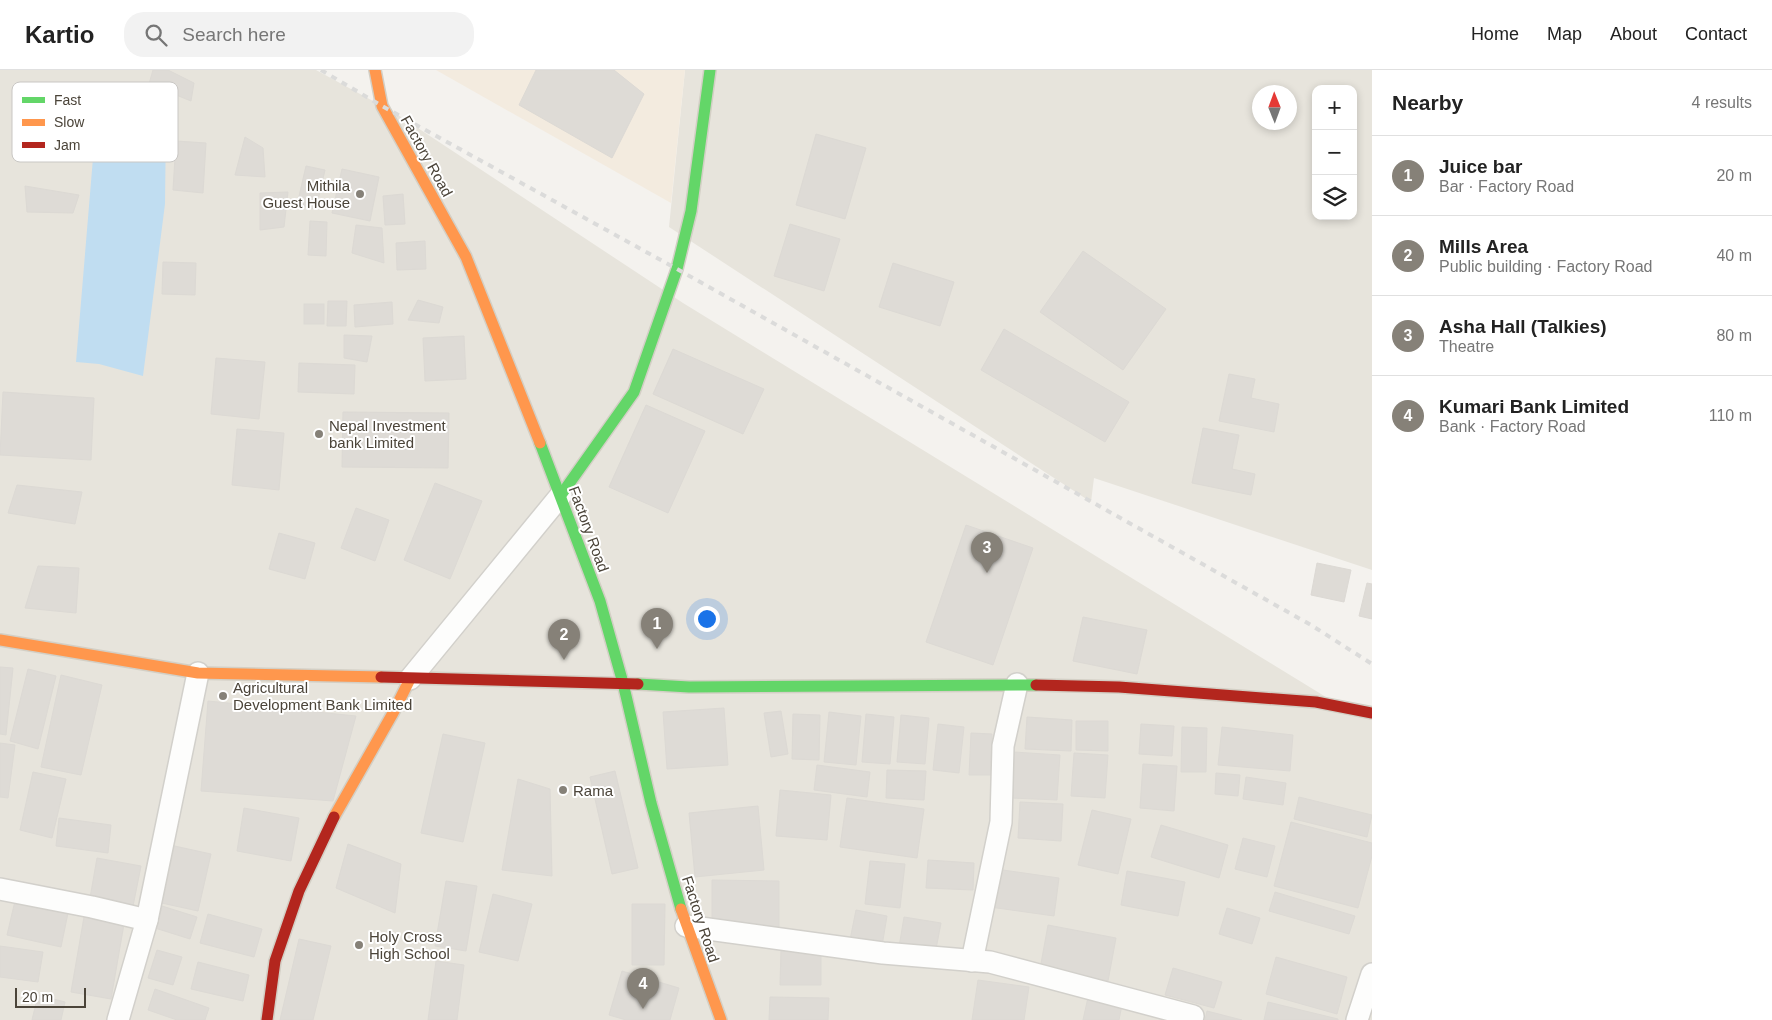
<!DOCTYPE html>
<html lang="en">
<head>
<meta charset="utf-8">
<style>
	body { margin:0; font-family:Arial,sans-serif; background:#f2f2f2; color:#222 }
	.controls { position:absolute; right:15px; top:15px; display:grid; overflow:hidden; border-radius:10px; box-shadow:0 2px 8px #0003 }
	.controls button { width:45px; height:45px; display:grid; place-items:center; padding:0; border:0; border-bottom:1px solid #e0e0e0; background:#fff; color:#222; font:25px sans-serif }
	.compass { position:absolute; left:1252px; top:15px; width:45px; height:45px; border-radius:50%; background:#fff; box-shadow:0 2px 8px #0003; rotate:359deg }
	.scale { position:absolute; left:15px; bottom:12px; width:71px; box-sizing:border-box; padding-left:5px; border:2px solid #4b4439; border-top:0; font-size:14px; line-height:18px; white-space:nowrap; color:#4b4439; -webkit-text-stroke:4px #fff; paint-order:stroke }
	.you { position:absolute; left:706px; top:548px; width:18px; height:18px; margin:-12px; border:4px solid #fff; border-radius:50%; background:#1a73e8; box-shadow:0 0 0 8px #1a73e833 }
	.badge { display:grid; place-items:center; width:32px; height:32px; border-radius:50%; background:#868178; color:#fff; font-size:16px; font-weight:700 }
	.pin { position:absolute; translate:-50% -41px; filter:drop-shadow(0 1px 2px #0008) }
	.pin::after { content:''; position:absolute; top:26px; width:18px; height:15px; background:inherit; clip-path:polygon(0 0,100% 0,50% 100%) }
	.list { margin:0; padding:0; list-style:none }
	h2 { display:flex; justify-content:space-between; align-items:center; height:65px; margin:0; padding:0 20px; font-size:21px }
	h2 small { font-size:16px; font-weight:400; color:#767676 }
	.list li { display:grid; grid-template-columns:32px 1fr auto; gap:15px; align-items:center; box-sizing:border-box; height:80px; padding:0 20px; border-top:1px solid #e0e0e0 }
	.list b { display:block; font-size:19px; white-space:nowrap }
	.list p { margin:0; font-size:16px; white-space:nowrap; color:#767676 }
	.list em { font-size:16px; font-style:normal; color:#767676 }
	.icon { flex:none; width:28px; height:28px; fill:none; stroke:currentColor; stroke-width:2; stroke-linecap:round; stroke-linejoin:round }
	.map { position:relative; flex:none; width:1372px; height:950px; overflow:hidden }
	header { display:flex; align-items:center; gap:30px; box-sizing:border-box; height:70px; padding:0 25px; background:#fff; border-bottom:1px solid #e0e0e0 }
	header strong { font-size:24px }
	nav { display:flex; gap:28px; margin-inline-start:auto; font-size:18px }
	.search { width:350px; height:45px; background:#f2f2f2; display:flex; align-items:center; gap:12px; box-sizing:border-box; padding:0 18px; border-radius:20px; color:#767676; font-size:19px }
	main { display:flex }
	aside { flex:1; background:#fff }
	.map>svg:first-child { display:block }
</style>
</head>
<body>
<header>
<strong>Kartio</strong>
<div class="search"><svg class="icon" aria-label="search" viewBox="0 0 24 24"><circle cx="10" cy="10" r="6"/><path d="M15 15l6 6"/></svg>Search here</div>
<nav><a>Home</a><a>Map</a><a>About</a><a>Contact</a></nav>
</header>
<main>
<div class="map">
<svg width="1372" height="950" viewBox="0 0 1372 950">
	<rect width="100%" height="100%" fill="#f4f2ee"/>
	<!-- residential -->
	<g fill="#e7e4dc" fill-rule="evenodd">
		<path d="M0,0H316L395,43L683,233L1352,643L1372,649V950H0Z"/>
		<path d="M685,0H1372V500L1094,408L1091,432L669,157ZM1316,19H1353V146H1316ZM1260,22H1290V52H1260Z"/>
	</g>
	<!-- commercial -->
	<path fill="#f3ebdf" d="M436,0H685L671,133Z"/>
	<!-- water -->
	<path fill="#c0ddf1" d="M97,40L166,51L165,134L143,306L99,294L76,292Z"/>
	<!-- building -->
	<g fill="#dedbd6" stroke="#dcd9d4">
		<path d="M153,0H168L194,13L191,31L149,14Z"/>
		<path d="M536,0H614L644,24L612,88L519,35Z"/>
		<path d="M816,64L866,78L845,149L796,135Z"/>
		<path d="M245,67L263,78L265,107L235,105Z"/>
		<path d="M176,71L206,73L203,123L173,120Z"/>
		<path d="M306,96L325,100L316,139L297,135Z"/>
		<path d="M342,99L379,107L370,151L332,143Z"/>
		<path d="M25,116L79,125L73,143L27,142Z"/>
		<path d="M288,122L284,157L260,160V123Z"/>
		<path d="M403,124L405,154L385,155L383,126Z"/>
		<path d="M310,151L327,152L326,186L308,185Z"/>
		<path d="M790,154L840,169L824,221L774,206Z"/>
		<path d="M356,155L382,158L384,193L352,183Z"/>
		<path d="M425,171L426,199L397,200L396,173Z"/>
		<path d="M1083,181L1166,239L1123,300L1040,242Z"/>
		<path d="M163,192L196,193L195,225L162,224Z"/>
		<path d="M893,193L954,212L940,256L879,237Z"/>
		<path d="M418,230L443,237L439,253L408,250Z"/>
		<path d="M328,231H347L346,256H327Z"/>
		<path d="M392,232L393,254L355,257L354,235Z"/>
		<rect x="304" y="234" width="20" height="20"/>
		<path d="M1004,259L1129,332L1105,372L981,300Z"/>
		<path d="M344,265L372,266L367,292L344,288Z"/>
		<path d="M464,266L466,309L425,311L423,268Z"/>
		<path d="M673,279L764,319L743,364L653,324Z"/>
		<path d="M216,288L265,292L259,349L211,344Z"/>
		<path d="M299,293L355,295L354,324L298,322Z"/>
		<path d="M1229,304L1255,309L1251,328L1279,334L1274,362L1219,351Z"/>
		<path d="M3,322L94,328L91,390L0,385Z"/>
		<path d="M646,335L705,361L668,443L609,417Z"/>
		<path d="M343,342L449,343L448,398L342,397Z"/>
		<path d="M1203,358L1239,365L1232,399L1255,404L1251,425L1192,413Z"/>
		<path d="M237,359L284,363L279,420L232,415Z"/>
		<path d="M435,413L482,431L450,509L404,490Z"/>
		<path d="M17,415L82,422L75,454L8,443Z"/>
		<path d="M356,438L389,450L375,491L341,478Z"/>
		<path d="M966,455L1033,478L993,595L926,572Z"/>
		<path d="M279,463L315,473L305,509L269,499Z"/>
		<path d="M1317,493L1351,500L1344,532L1311,525Z"/>
		<path d="M38,496L79,498L76,543L25,538Z"/>
		<path d="M1367,513L1372,514V549L1359,546Z"/>
		<path d="M1083,547L1147,560L1137,604L1073,591Z"/>
		<path d="M0,597L13,598L6,665L0,664Z"/>
		<path d="M28,599L56,606L38,679L10,671Z"/>
		<path d="M61,605L102,615L81,705L41,697Z"/>
		<path d="M208,631L356,646L333,731L201,721Z"/>
		<path d="M724,638L728,695L667,699L663,642Z"/>
		<path d="M781,641L788,684L771,687L764,643Z"/>
		<path d="M829,642L861,646L856,695L824,692Z"/>
		<path d="M793,644L820,645L819,690L792,689Z"/>
		<path d="M866,644L894,647L890,694L862,692Z"/>
		<path d="M901,645L929,648L925,694L897,692Z"/>
		<path d="M1027,647L1072,650L1071,681L1025,679Z"/>
		<path d="M1076,651H1108V681L1076,680Z"/>
		<path d="M938,654L964,657L959,703L933,700Z"/>
		<path d="M1141,654L1174,656L1172,686L1139,684Z"/>
		<path d="M1182,657L1207,658L1206,702H1181Z"/>
		<path d="M1222,657L1293,665L1290,701L1218,695Z"/>
		<path d="M971,663L992,664L991,705H969Z"/>
		<path d="M443,664L485,673L463,772L421,763Z"/>
		<path d="M0,673L15,675L8,728L0,727Z"/>
		<path d="M1014,682L1060,685L1057,730L1011,728Z"/>
		<path d="M1074,683L1108,685L1105,728L1071,726Z"/>
		<path d="M1143,694L1177,696L1174,741L1140,738Z"/>
		<path d="M817,695L870,702L867,727L814,720Z"/>
		<path d="M887,700L926,701L924,730L886,728Z"/>
		<path d="M615,701L638,798L612,804L590,707Z"/>
		<path d="M33,702L66,709L52,768L20,760Z"/>
		<path d="M1216,703L1240,705L1238,726L1215,724Z"/>
		<path d="M1246,707L1286,713L1283,735L1243,729Z"/>
		<path d="M518,709L550,719L552,806L502,800Z"/>
		<path d="M780,720L831,725L827,770L776,766Z"/>
		<path d="M1299,727L1372,745L1367,767L1294,749Z"/>
		<path d="M847,728L924,739L917,788L840,777Z"/>
		<path d="M1020,732L1063,734L1061,771L1018,768Z"/>
		<path d="M758,736L764,800L695,807L689,743Z"/>
		<path d="M244,738L299,748L291,791L237,781Z"/>
		<path d="M1092,740L1131,749L1118,804L1078,795Z"/>
		<path d="M59,748L111,755L108,783L56,776Z"/>
		<path d="M1291,752L1372,773V786L1358,838L1274,816Z"/>
		<path d="M1161,755L1228,775L1219,808L1151,787Z"/>
		<path d="M1243,768L1275,776L1267,807L1235,799Z"/>
		<path d="M348,774L401,794L395,843L336,818Z"/>
		<path d="M170,775L211,784L198,841L157,832Z"/>
		<path d="M97,788L141,796L133,836L90,828Z"/>
		<path d="M928,790L974,793L973,820L926,818Z"/>
		<path d="M870,791L905,794L900,838L865,834Z"/>
		<path d="M996,799L1059,808L1054,846L990,837Z"/>
		<path d="M1127,801L1185,812L1178,846L1121,835Z"/>
		<path d="M712,810L779,811V857H712Z"/>
		<path d="M446,811L477,816L466,881L435,876Z"/>
		<path d="M1275,822L1355,846L1349,864L1269,841Z"/>
		<path d="M493,824L532,834L518,891L479,882Z"/>
		<path d="M15,831L68,843L61,877L7,865Z"/>
		<path d="M632,834H665L664,895H632Z"/>
		<path d="M162,836L197,847L190,869L155,858Z"/>
		<path d="M1227,838L1260,848L1252,874L1219,864Z"/>
		<path d="M856,840L887,846L882,876L850,870Z"/>
		<path d="M208,844L262,859L254,887L200,873Z"/>
		<path d="M84,847L124,854L111,929L71,922Z"/>
		<path d="M904,847L941,853L935,884L899,877Z"/>
		<path d="M1048,855L1116,868L1108,911L1040,899Z"/>
		<path d="M299,869L331,876L313,950H280Z"/>
		<path d="M0,876L43,882L38,912L0,907Z"/>
		<path d="M157,880L182,887L173,915L148,908Z"/>
		<path d="M781,880H821V915H780Z"/>
		<path d="M1276,887L1347,907L1337,944L1266,924Z"/>
		<path d="M436,891L464,895L457,950H428Z"/>
		<path d="M198,892L249,905L243,931L191,919Z"/>
		<path d="M1173,898L1222,912L1214,938L1165,925Z"/>
		<path d="M622,901L679,918L670,950H626L609,945Z"/>
		<path d="M978,910L1029,917L1024,950H972Z"/>
		<path d="M155,919L209,938L205,950H177L148,940Z"/>
		<path d="M1089,923L1123,930L1119,950H1083Z"/>
		<path d="M38,925L65,932L61,950H32Z"/>
		<path d="M770,927L829,928L828,950H769Z"/>
		<path d="M1268,932L1338,949V950H1264Z"/>
		<path d="M1207,941L1242,950H1205Z"/>
	</g>
	<g fill="none" stroke-linecap="round" stroke-linejoin="round">
		<!-- street casing -->
		<g stroke="#d2d0cb" stroke-width="24">
			<g id="street">
				<path d="M410,609L561,425"/>
				<path d="M0,819L92,837L147,850L118,950"/>
				<path d="M147,850L198,603"/>
				<path d="M686,856L883,883L990,892L1193,946"/>
				<path d="M972,891L1001,752L1003,676L1017,614"/>
				<path d="M1357,950L1372,904"/>
			</g>
		</g>
		<!-- fast casing -->
		<g stroke="#d3cfc5" stroke-width="14">
			<g id="fast">
				<path d="M540,373L600,531L623,613L651,733L681,839"/>
				<path d="M561,425L634,322L677,199L691,141L710,0"/>
				<path d="M638,614L689,617L1036,615"/>
			</g>
		</g>
		<!-- slow casing -->
		<g stroke="#d3cfc5" stroke-width="14">
			<g id="slow">
				<path d="M375,0L382,36L466,187L540,373"/>
				<path d="M0,570L198,603L381,607"/>
				<path d="M334,747L393,643L410,609"/>
				<path d="M681,839L721,950"/>
			</g>
		</g>
		<!-- jam casing -->
		<g stroke="#d3cfc5" stroke-width="14">
			<g id="jam">
				<path d="M381,607L638,614"/>
				<path d="M1036,615L1119,617L1316,632L1372,643"/>
				<path d="M267,950L275,891L299,821L334,747"/>
			</g>
		</g>
		<!-- street -->
		<use href="#street" stroke="#fdfdfc" stroke-width="21"/>
		<!-- fast -->
		<use href="#fast" stroke="#63d668" stroke-width="11"/>
		<!-- slow -->
		<use href="#slow" stroke="#ff974d" stroke-width="11"/>
		<!-- jam -->
		<use href="#jam" stroke="#b3261e" stroke-width="11"/>
		<!-- rail -->
		<path stroke="#dbdbda" stroke-width="4" stroke-dasharray="6 6" stroke-linecap="butt" d="M321,0L382,36L677,199L1311,555L1372,594"/>
	</g>
	<!-- markers -->
	<g fill="#868178" stroke="#fff" stroke-width="2">
		<circle cx="360" cy="124" r="5"/>
		<circle cx="319" cy="364" r="5"/>
		<circle cx="223" cy="626" r="5"/>
		<circle cx="563" cy="720" r="5"/>
		<circle cx="359" cy="875" r="5"/>
	</g>
	<g text-anchor="middle" dominant-baseline="central" stroke-width="4" stroke-linejoin="round" paint-order="stroke">
		<!-- street labels -->
		<g font-size="15" fill="#4b4439" stroke="#fff">
			<text transform="translate(427 86) rotate(61)">Factory Road</text>
			<text transform="translate(589 459) rotate(70)">Factory Road</text>
			<text transform="translate(701 849) rotate(72)">Factory Road</text>
		</g>
		<!-- poi labels -->
		<g font-size="15" fill="#4b4439" stroke="#fff" text-anchor="start">
			<text x="350" y="115" text-anchor="end">Mithila<tspan x="350" dy="17">Guest House</tspan></text>
			<text x="329" y="355">Nepal Investment<tspan x="329" dy="17">bank Limited</tspan></text>
			<text x="233" y="617">Agricultural<tspan x="233" dy="17">Development Bank Limited</tspan></text>
			<text x="573" y="720">Rama</text>
			<text x="369" y="866">Holy Cross<tspan x="369" dy="17">High School</tspan></text>
		</g>
	</g>
	<!-- legend -->
	<rect x="12" y="12" width="166" height="80" rx="8" fill="#fff" stroke="#c9c7c4" stroke-width="1"/>
	<rect x="22" y="27" width="23" height="6" fill="#63d668"/>
	<rect x="22" y="49" width="23" height="7" fill="#ff974d"/>
	<rect x="22" y="72" width="23" height="6" fill="#b3261e"/>
	<g font-size="14" fill="#4b4439">
		<text x="54" y="35">Fast</text>
		<text x="54" y="57">Slow</text>
		<text x="54" y="80">Jam</text>
	</g>
</svg>
<div class="controls">
<button>+</button>
<button>−</button>
<button><svg class="icon" aria-label="layers" viewBox="0 0 24 24"><path d="M12 4l9 5-9 5-9-5zM3 14l9 5 9-5"/></svg></button>
</div>
<svg class="compass" viewBox="-18 -18 36 36"><path d="M0-13l5 13h-10z" fill="#e53935"/><path d="M0 13l5-13h-10z" fill="#767676"/></svg>
<div class="scale">20 m</div>
<div class="you"></div>
<div class="pin badge" style="left:657px;top:579px">1</div>
<div class="pin badge" style="left:564px;top:590px">2</div>
<div class="pin badge" style="left:987px;top:503px">3</div>
<div class="pin badge" style="left:643px;top:939px">4</div>
</div>
<aside>
<h2>Nearby<small>4 results</small></h2>
<ul class="list">
<li><span class="badge">1</span><div><b>Juice bar</b><p>Bar · Factory Road</p></div><em>20 m</em></li>
<li><span class="badge">2</span><div><b>Mills Area</b><p>Public building · Factory Road</p></div><em>40 m</em></li>
<li><span class="badge">3</span><div><b>Asha Hall (Talkies)</b><p>Theatre</p></div><em>80 m</em></li>
<li><span class="badge">4</span><div><b>Kumari Bank Limited</b><p>Bank · Factory Road</p></div><em>110 m</em></li>
</ul>
</aside>
</main>
</body>
</html>
